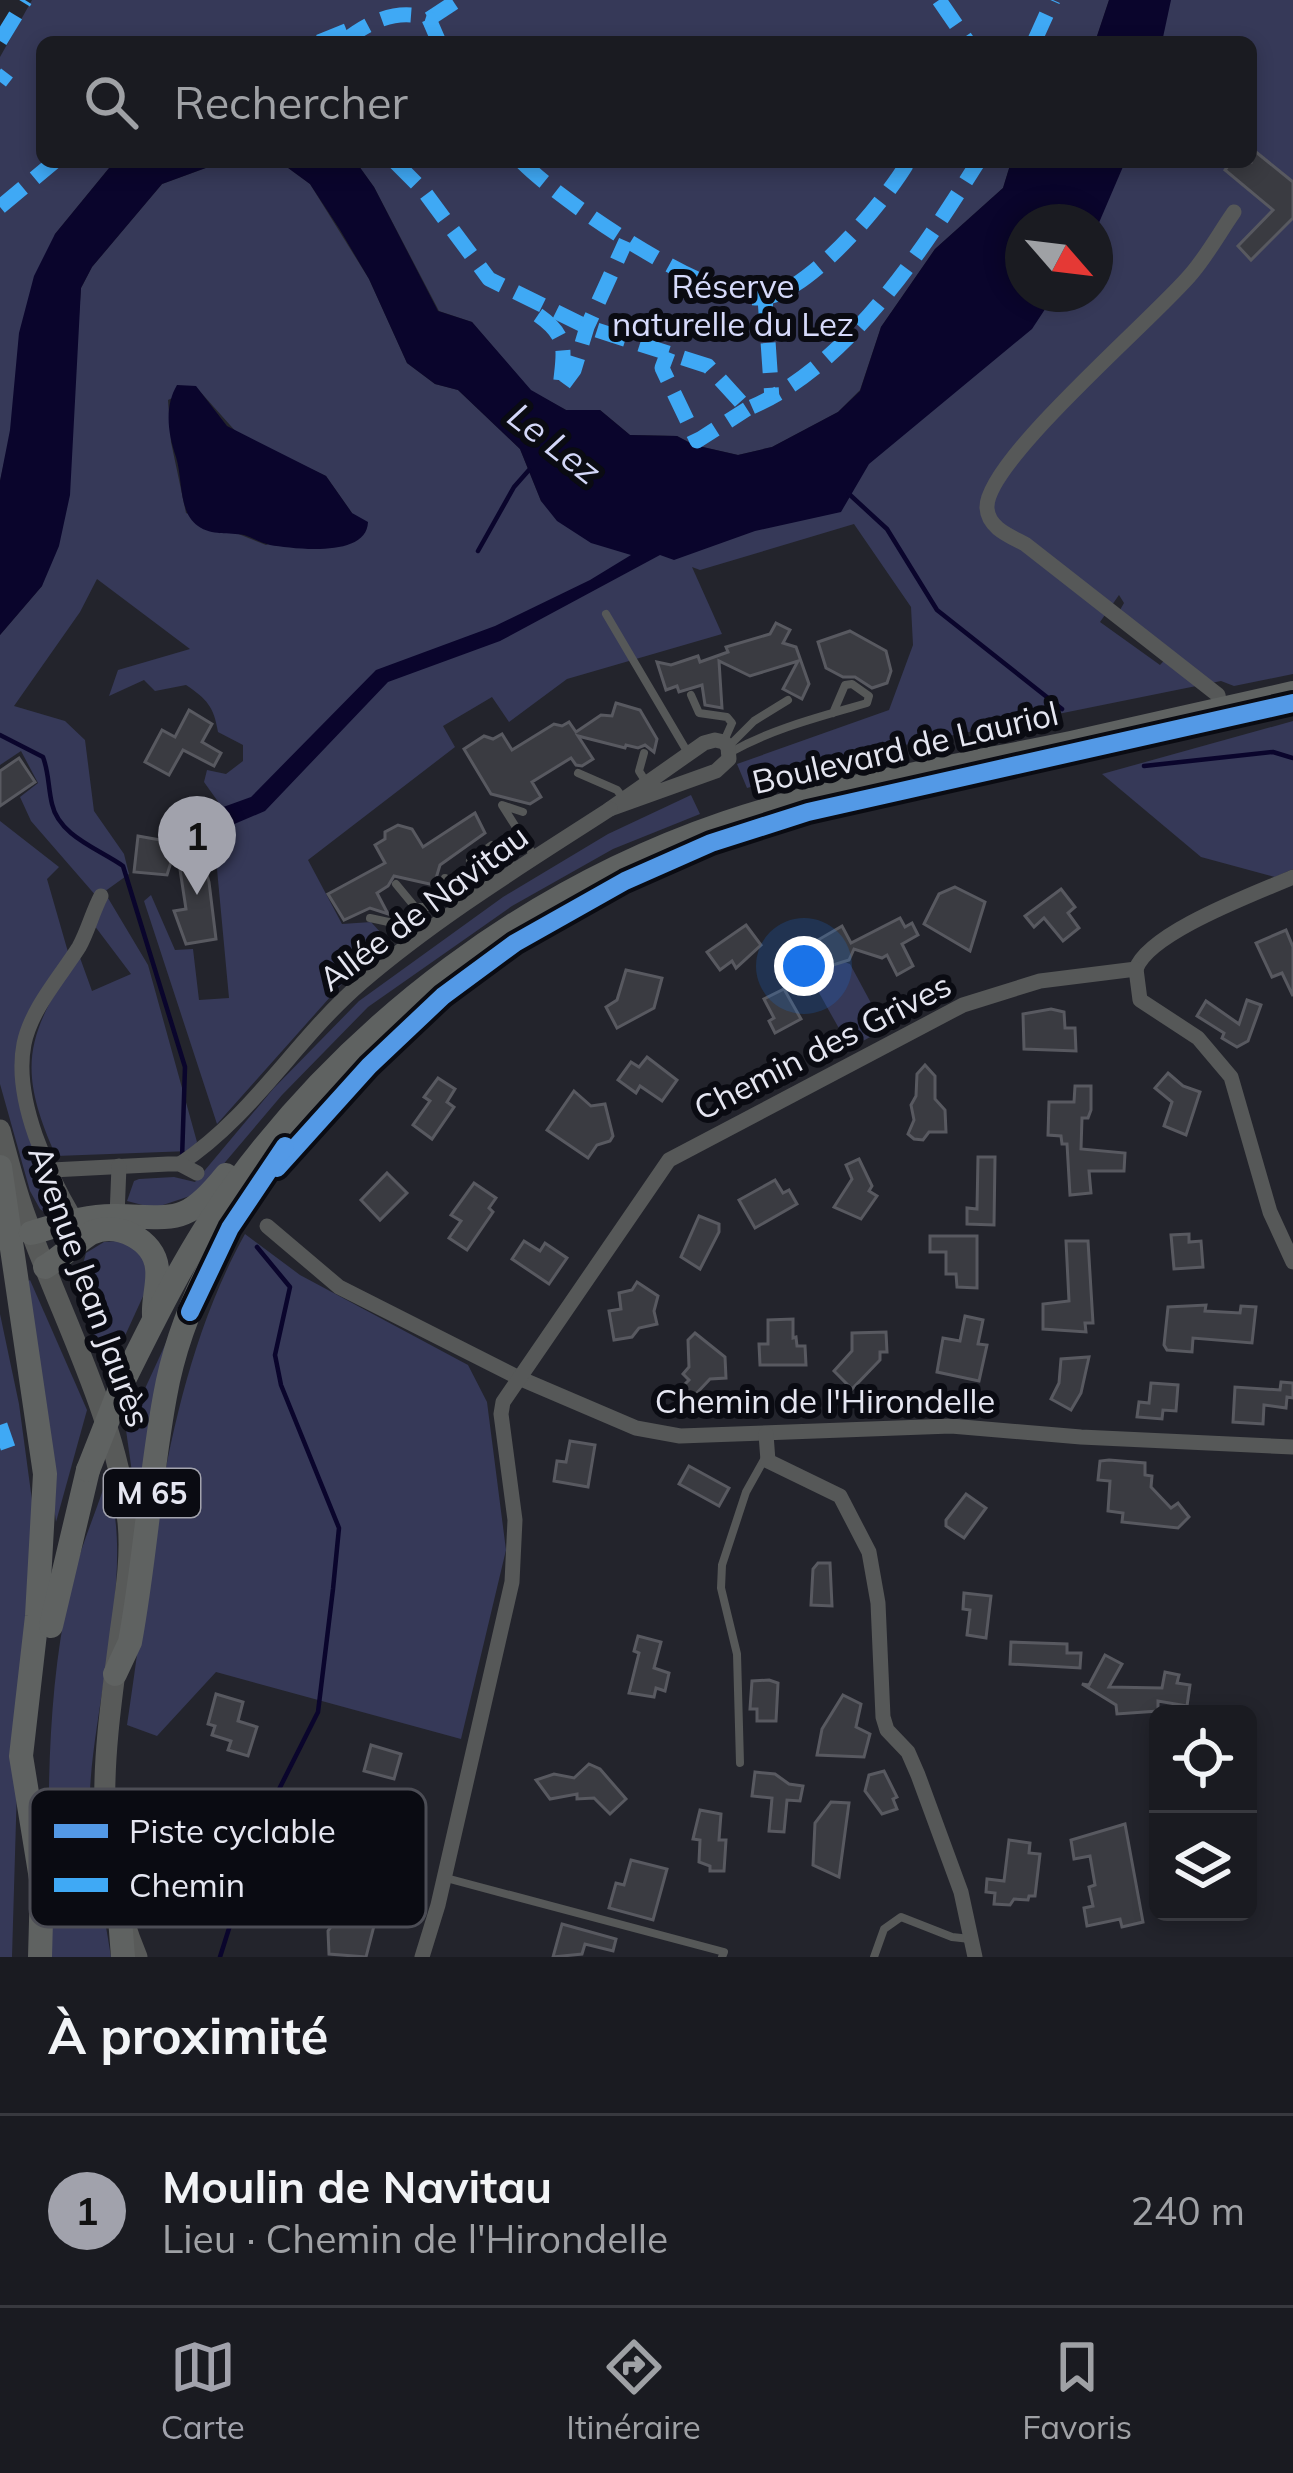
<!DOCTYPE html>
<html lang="fr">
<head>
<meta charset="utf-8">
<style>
	body { margin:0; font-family:Mulish,sans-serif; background:#27282e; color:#f1f3f6 }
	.controls { position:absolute; right:36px; bottom:36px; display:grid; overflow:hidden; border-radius:18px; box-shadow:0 6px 18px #0003 }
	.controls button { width:108px; height:108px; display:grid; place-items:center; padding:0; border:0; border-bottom:3px solid #38393f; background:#1a1b21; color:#f1f3f6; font:60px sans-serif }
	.compass { position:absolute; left:1005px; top:204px; width:108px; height:108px; border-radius:50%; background:#1a1b21; box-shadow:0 6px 18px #0003; rotate:118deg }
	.you { position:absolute; left:804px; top:966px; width:42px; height:42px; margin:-30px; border:9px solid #fff; border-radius:50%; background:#1a73e8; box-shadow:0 0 0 18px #1a73e833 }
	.badge { display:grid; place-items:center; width:78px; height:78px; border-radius:50%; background:#a1a2ac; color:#111; font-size:39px; font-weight:700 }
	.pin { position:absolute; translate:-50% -99px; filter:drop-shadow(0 3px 6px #0008) }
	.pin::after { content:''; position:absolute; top:63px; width:42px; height:36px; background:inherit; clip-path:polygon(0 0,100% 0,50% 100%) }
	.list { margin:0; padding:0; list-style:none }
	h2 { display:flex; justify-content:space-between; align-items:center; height:156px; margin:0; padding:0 48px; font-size:51px }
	h2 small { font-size:39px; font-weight:400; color:#9fa1a5 }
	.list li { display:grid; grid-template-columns:78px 1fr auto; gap:36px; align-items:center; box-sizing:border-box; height:192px; padding:0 48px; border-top:3px solid #38393f }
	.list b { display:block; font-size:45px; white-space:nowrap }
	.list p { margin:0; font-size:39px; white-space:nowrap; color:#9fa1a5 }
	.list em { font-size:39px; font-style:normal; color:#9fa1a5 }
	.icon { flex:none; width:66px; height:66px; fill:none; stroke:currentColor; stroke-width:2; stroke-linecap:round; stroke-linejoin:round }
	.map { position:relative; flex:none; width:1293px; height:1957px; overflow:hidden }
	.search { position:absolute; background:#1a1b21; box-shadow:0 6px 18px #0003; left:36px; right:36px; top:36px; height:132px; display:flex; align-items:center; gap:30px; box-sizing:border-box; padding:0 42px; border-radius:18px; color:#9fa1a5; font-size:45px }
	.sheet { height:348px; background:#1a1b21 }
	nav { display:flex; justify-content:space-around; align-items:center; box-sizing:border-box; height:168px; border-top:3px solid #38393f; background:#1a1b21; font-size:33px; color:#9fa1a5 }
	nav a { display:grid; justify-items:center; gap:6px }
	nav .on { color:#a1a2ac }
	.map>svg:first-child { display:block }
</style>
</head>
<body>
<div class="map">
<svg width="1293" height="1957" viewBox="0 0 1293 1957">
	<rect width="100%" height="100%" fill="#23242c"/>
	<!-- green -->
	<g fill="#363958" fill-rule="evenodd">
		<path d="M32,0H1109L1095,42H42V162H114L55,234L0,481V57Z"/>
		<path d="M1165,0H1293V674L1234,686L1221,681L885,749L747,788L737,764L889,710L913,645L911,607L854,524L700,570L692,567L722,634L567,679L509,722L492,697L443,726L455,747L308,860L342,924L371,922L393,946L356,968L217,1124L144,901L151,895L175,950L193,949L199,1000L229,998L217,869L198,829L215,810H224L204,782L207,770L226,774L243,761V745L218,732C214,707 207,699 186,685L155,691L144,680L109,696L118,670L190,649L97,579L80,612L14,706L65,721L85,740L94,811L124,854L129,874L97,897L31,821L20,797L38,783L21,751L0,765V635L42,586L75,368L81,288L92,267L162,184L222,162H280L310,184L369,279L407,363L435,384L458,390L520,449L541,501L626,553L666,555L1049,294H1095V222L1112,162H1251V42H1154ZM196,387L238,434L326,476L352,513L266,545L186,513L171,442L168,400ZM1119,595L1124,603L1120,610L1172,652L1160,665L1100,622Z"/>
		<path d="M356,162H1011L1003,188L935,249L881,327L860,390L838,412L772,447L738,455L694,445L677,436L630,435L600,410H566L531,391L472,322L439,311L374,187Z"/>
		<path d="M1293,721V869L1275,877L1201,857L1102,774Z"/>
		<path d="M691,795L700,814L613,849L512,906L368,1007L282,1095L199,1193L154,1208L127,1201L134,1181L139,1179L174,1177L195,1182L273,1089L359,1001L503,897L608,834Z"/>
		<path d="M0,821L59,867L47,879L68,952L40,994L20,1103L41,1175L61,1213L51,1217L40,1209L30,1191L0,1084Z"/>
		<path d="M108,898L148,965L197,1142L190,1151L56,1156C16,1067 26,1035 79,955L92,991L131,974L94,925Z"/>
		<path d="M842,961L850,964L885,1029L850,1048L809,975Z"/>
		<path d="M245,1234L300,1275L468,1365L487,1402L506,1550L461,1739L216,1672L157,1736L127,1725C152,1561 164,1380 245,1234Z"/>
		<path d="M117,1241L129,1244L147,1261L145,1292L107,1375L77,1286L86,1253L104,1242Z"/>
		<path d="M30,1280L87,1410L56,1522L25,1283Z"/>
		<path d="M0,1314L19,1404L34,1515L19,1718L12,1957H0Z"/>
		<path d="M176,1321L140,1529L126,1430Z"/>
		<path d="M108,1486C135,1564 94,1704 90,1791C88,1847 103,1902 111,1957H49C49,1837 43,1712 69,1593C77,1557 92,1522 104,1487Z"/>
	</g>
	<!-- water -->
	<g fill="#0a052c">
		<path d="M1109,0H1171L1162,42H1095Z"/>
		<path d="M114,162H222L162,184L92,267L81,288L70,495L59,546L42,586L0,635V481L10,430L19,333L34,276L55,234Z"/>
		<path d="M280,162H356L374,187L438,311L472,322L531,390L566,410H600L630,435L677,436L694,445L738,455L772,447L838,412L860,391L881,327L935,249L1003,188L1011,162H1125L1095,232V222H1023V294H1055L1032,329L869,464L841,512L755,531L674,560L660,555L500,641L388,682L265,811L225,828L195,852L179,857L182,842L215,810L251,797L376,670L495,626L590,580L631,555L591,543L557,521L541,501L520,449L458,390L435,384L407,363L369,279L340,230L310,184Z"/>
		<path d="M177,385L196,386L227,426L326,476L352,513L368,522C367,558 295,549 270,545C261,543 253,538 244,535C229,532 212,536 198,526C178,512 183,479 176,457C168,434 164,407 177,385Z"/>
	</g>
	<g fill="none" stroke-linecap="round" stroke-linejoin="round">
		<!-- stream -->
		<g stroke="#0a052c" stroke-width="4.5">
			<path d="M849,494L887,529L937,610L1062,709"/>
			<path d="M478,551L514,487L529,470"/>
			<path d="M0,735L43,757C49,773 48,787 52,804C59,836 99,849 123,866L185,1067L182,1159"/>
			<path d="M1144,766L1273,752L1293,758"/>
			<path d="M220,1957L263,1821L318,1712L333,1589L339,1528L281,1385L275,1355L290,1287L257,1247"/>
		</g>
	</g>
	<!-- building -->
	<g fill="#3a3b41" stroke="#585960" stroke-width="3">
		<path d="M1251,148L1293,182V218L1251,260L1238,246L1273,210L1225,170L1231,162H1251Z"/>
		<path d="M776,623L790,630L783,643L796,647L809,684L802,699L783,689L798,661L750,676L719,661L722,708L705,705L702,685L679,692L677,686L666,690L657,662L671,665L698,656L700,662L728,652L726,647L770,634Z"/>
		<path d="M850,631L886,651L891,671L887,683L872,688L855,677H843L826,668L818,642Z"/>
		<path d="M616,703L640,710L657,739L654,752L645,745L638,748L626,745L625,748L578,736L593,759L582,766L576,765L571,758L532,782L541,797L530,804L491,794L464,749L484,736L493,739L502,734L512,750L554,724L562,726L569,722L576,732L601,715L612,716Z"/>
		<path d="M189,710L212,724L202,742L221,753L214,766L183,750L169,775L145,762L162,730L175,737Z"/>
		<path d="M19,758L35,782L0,806V771Z"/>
		<path d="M475,813L485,833L440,865L434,885L394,876L388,886L377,893L388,914L370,908L344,920L328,894L385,863L375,845L385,839V832L398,825L412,829L423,847Z"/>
		<path d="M138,836L177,843L167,875L134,872Z"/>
		<path d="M201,855L209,882L216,939L186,944L174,911L186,909L179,863Z"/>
		<path d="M955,887L985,902L970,951L924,924L939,894Z"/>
		<path d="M1061,889L1075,907L1068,913L1079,928L1063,941L1044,918L1034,927L1025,916Z"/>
		<path d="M900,918L905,927L912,923L918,935L902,944L913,966L897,975L887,955L882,958L854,949L849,960L817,970L806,947L842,926L851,943Z"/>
		<path d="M746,925L761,945L736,968L732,961L720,970L707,952Z"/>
		<path d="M1286,930L1293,947V996L1282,973L1272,977L1256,943Z"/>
		<path d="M626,970L662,978L654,1008L617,1028L606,1007L617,1000Z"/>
		<path d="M784,989L801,1019L775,1033L769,1021L774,1018L764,999Z"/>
		<path d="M1247,1000L1261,1005L1248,1041L1237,1047L1222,1038L1224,1033L1197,1016L1206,1001L1239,1024Z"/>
		<path d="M1051,1009L1064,1012L1065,1028H1075L1076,1051L1024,1049L1023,1014Z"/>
		<path d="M647,1057L677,1080L662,1101L640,1086L636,1093L618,1080L631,1062L639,1067Z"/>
		<path d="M925,1065L935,1076V1099L945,1110L946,1132H929L923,1140L914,1139L908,1134L914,1120L911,1105L916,1096L917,1074Z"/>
		<path d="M1168,1073L1183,1086L1200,1092L1186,1135L1164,1126L1172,1102L1155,1088Z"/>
		<path d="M438,1078L455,1089L447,1102L454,1107L432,1139L413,1125L430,1101L424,1097Z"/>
		<path d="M1075,1086H1091V1110L1088,1118H1082L1081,1149L1125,1153L1124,1171H1089L1091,1193L1070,1195L1067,1144H1062L1061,1136L1048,1135L1049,1102H1074Z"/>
		<path d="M574,1091L591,1106L605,1104L613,1136L610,1141L597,1145L588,1158L547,1130Z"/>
		<path d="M978,1157H995L994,1225L967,1224V1208L977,1209Z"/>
		<path d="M859,1159L872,1186L869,1191L877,1196L861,1219L834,1207L852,1179L846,1165Z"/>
		<path d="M387,1173L407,1193L380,1220L361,1200Z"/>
		<path d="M775,1180L783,1193L789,1190L797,1204L755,1228L739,1200Z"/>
		<path d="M474,1183L496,1198L489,1208L493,1212L467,1250L449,1238L461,1221L451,1215Z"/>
		<path d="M699,1216L719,1224V1232L700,1269L681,1257Z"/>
		<path d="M1189,1234V1242L1201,1241L1203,1267L1174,1269L1171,1235Z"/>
		<path d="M930,1236H977V1288L957,1287L956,1274H946V1252H930Z"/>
		<path d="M524,1241L540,1251L545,1243L567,1258L549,1284L512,1259Z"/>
		<path d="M1066,1241H1088L1093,1323H1085L1086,1332L1043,1329V1304L1069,1301Z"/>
		<path d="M637,1282L658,1296L654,1311L657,1324L639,1328L632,1337L614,1340L609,1311L621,1309L619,1293L632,1290Z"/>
		<path d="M1206,1305L1205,1311L1240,1313L1241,1306L1256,1307L1252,1343L1193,1338L1192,1352L1167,1350L1164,1345L1168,1307Z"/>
		<path d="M965,1316L983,1320L978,1344L987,1345L979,1381L937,1372L943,1338L960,1341Z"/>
		<path d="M793,1319V1338L796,1337L797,1346H805L806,1365H760L759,1344H768V1320Z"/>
		<path d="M886,1332L887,1352H880V1360L852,1389L834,1371L852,1351V1333Z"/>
		<path d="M695,1333L725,1357L726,1378L710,1379L694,1396L683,1386L689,1380L683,1374L689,1367L688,1340Z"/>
		<path d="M1089,1357L1081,1393L1071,1410L1051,1399L1059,1383L1061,1359Z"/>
		<path d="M1281,1382L1293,1383V1398L1287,1397L1286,1408L1264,1405L1263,1424L1233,1422L1235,1387L1280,1390Z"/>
		<path d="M1151,1383L1178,1385L1176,1411L1163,1410L1162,1419L1137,1417L1139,1402L1149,1403Z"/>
		<path d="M570,1441L595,1445L588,1487L554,1481L557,1461L566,1462Z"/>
		<path d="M1109,1460L1145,1463V1475L1152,1476L1151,1487L1171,1508L1178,1503L1189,1517L1178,1528L1122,1522L1123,1513L1108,1511L1110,1481L1098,1480L1100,1461Z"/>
		<path d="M689,1466L729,1488L719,1506L679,1484Z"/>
		<path d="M966,1494L986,1508L964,1538L946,1526V1520Z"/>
		<path d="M818,1563H830L832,1606L811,1605L813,1569Z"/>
		<path d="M964,1593L991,1596L986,1638L967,1635L970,1610L963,1609Z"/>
		<path d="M638,1636L661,1642L654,1668L669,1673L665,1691L656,1688L654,1697L629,1693L639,1653L634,1651Z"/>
		<path d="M1011,1642L1067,1644V1653H1081L1080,1668L1010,1664Z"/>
		<path d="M1105,1655L1122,1664L1109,1687L1162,1688L1165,1672L1179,1675L1177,1683L1190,1685L1187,1706L1158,1701V1711L1117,1714L1116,1705L1082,1684L1089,1685Z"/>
		<path d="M769,1680L778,1683L776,1721H757V1709H750L752,1681Z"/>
		<path d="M216,1694L243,1702L238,1721L257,1727L248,1756L228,1750L231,1741L212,1735L215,1726L208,1724Z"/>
		<path d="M843,1695L861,1704L856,1727L870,1734L864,1757L817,1755L822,1729Z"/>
		<path d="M371,1745L401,1754L394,1779L364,1771Z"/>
		<path d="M589,1764L600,1769L626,1799L610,1814L594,1798L577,1799V1794L550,1799L536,1780L554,1774L574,1778Z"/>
		<path d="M884,1771L897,1797L893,1799L897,1809L882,1814L865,1791L869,1775Z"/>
		<path d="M755,1772L775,1774L789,1784L803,1786L800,1801L787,1800L784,1832L769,1831L772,1798L752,1796Z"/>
		<path d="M831,1802L849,1803L839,1877L813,1865L815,1823Z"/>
		<path d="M700,1810L721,1814L719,1840H726L724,1871H710V1866L699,1862L700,1840L693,1839Z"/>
		<path d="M1125,1824L1143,1922L1122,1927L1120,1919L1087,1926L1084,1908L1093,1906L1089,1887L1095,1885L1090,1856L1074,1859L1071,1840Z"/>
		<path d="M1009,1840L1030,1843L1029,1853L1040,1854L1035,1896H1029L1028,1900L1014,1899L1010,1905L994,1904L995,1893L986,1892L987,1879L1004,1881Z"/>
		<path d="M631,1860L667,1869L653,1920L609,1908L616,1883L624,1885Z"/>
		<path d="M347,1907L376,1918L366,1957L329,1954L328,1931L338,1917L343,1919Z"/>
		<path d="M562,1924L616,1939L613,1951L585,1944L582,1954L553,1957Z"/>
	</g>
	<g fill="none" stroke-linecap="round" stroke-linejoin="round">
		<!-- service -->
		<g stroke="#565858" stroke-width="8">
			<path d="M606,614L688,753"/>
			<path d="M691,695L699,713L727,717L732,723L724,741"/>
			<path d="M729,746L754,721L788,700"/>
			<path d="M731,752C774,728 820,717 867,703L869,696L852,684L845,685L833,713"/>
			<path d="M644,753L639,771L646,782"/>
			<path d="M578,773L617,790L623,798"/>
			<path d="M523,812L502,805L534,856"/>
			<path d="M470,861L492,845L500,848L515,869"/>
			<path d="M396,884L415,907H434"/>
			<path d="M370,918L393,923L413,942"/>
			<path d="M441,921L434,907L445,891V878"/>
			<path d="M740,1763L737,1654L721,1588L722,1565L746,1492L765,1458"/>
			<path d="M446,1878L724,1952L722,1957"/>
			<path d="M874,1957L884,1929L901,1917L952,1937L970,1939"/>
		</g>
		<!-- minor -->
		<g stroke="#565858" stroke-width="15">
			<path d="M1221,709L1218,695L1025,544C1010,536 988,528 987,508C984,462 1157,316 1192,273C1208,254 1220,232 1234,212"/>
			<path d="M715,740L724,742L728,747L729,759L716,771L610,809L704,743Z"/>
			<path d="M1136,969C1149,932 1257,893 1293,877"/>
			<path d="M180,1164C253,1116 296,1039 361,983C438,917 525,864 610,809"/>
			<path d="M52,1170L168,1164H180L197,1173"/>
			<path d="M117,1216L119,1166"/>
			<path d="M76,1220C48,1173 13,1100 24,1044C31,1009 60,977 79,947C88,931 92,913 101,896"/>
			<path d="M267,1226L339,1287L519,1378L636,1428L680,1436L951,1426L1081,1437L1293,1447"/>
			<path d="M766,1434L768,1461L840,1496L869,1552L878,1603L883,1717L887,1730L908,1752L918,1775L961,1892L975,1957"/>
			<path d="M422,1957L438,1905L512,1582L515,1520L501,1414L503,1402L669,1160L963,1005L1040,981L1136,969L1140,1000L1198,1038L1231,1077L1270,1212L1293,1262"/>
		</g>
		<!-- secondary -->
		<path stroke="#585a59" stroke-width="21" d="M0,1130C8,1159 15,1189 26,1218C61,1317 116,1416 128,1522C132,1561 124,1602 119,1641C104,1757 90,1845 137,1957"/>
		<!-- primary -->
		<g stroke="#5f6261" stroke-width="24">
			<path d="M0,1167L45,1474L37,1616L21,1756L42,1885L40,1957"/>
			<path d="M31,1233C59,1225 87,1215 117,1216C175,1217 185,1226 226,1175"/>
			<path d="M45,1267C61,1258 80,1239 91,1233C118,1221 154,1240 157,1268C159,1283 153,1299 154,1315"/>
			<path d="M122,1384C155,1317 190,1246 234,1186C356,1020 529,890 725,823C838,785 955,767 1071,743C1145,727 1219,709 1293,693"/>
			<path d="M51,1626L88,1470"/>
			<path d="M115,1674L130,1642C145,1561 150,1477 165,1396C181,1305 230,1222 283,1148"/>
			<path d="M118,1892L123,1957"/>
		</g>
		<!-- primary-bridge -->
		<path stroke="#5f6261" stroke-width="24" d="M88,1470L122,1384"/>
		<!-- quiet -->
		<g stroke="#3fa9f5" stroke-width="15" stroke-dasharray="30 15" stroke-linecap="butt">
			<path d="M939,0L968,42"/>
			<path d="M429,19L458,0"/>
			<path d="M0,41L25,0"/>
			<path d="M319,42L356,27"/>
			<path d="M343,42C368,22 398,7 429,19L439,42"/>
			<path d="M1034,42L1053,0"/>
			<path d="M0,82L7,73"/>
			<path d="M395,162L423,190L489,279L587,327L708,366L747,409C847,368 922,251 978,162"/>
			<path d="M522,162C560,201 708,301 761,298C807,296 886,200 908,162"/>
			<path d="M0,207L54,162"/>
			<path d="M765,298L772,399"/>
			<path d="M538,315C571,338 563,353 560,389L574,370L587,327L626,241"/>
			<path d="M668,352L662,368L697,441L747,409"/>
			<path d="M0,1425L8,1448"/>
		</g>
		<!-- cycleway casing -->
		<g stroke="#0a0b12" stroke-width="26">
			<g id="cycleway">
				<path d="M277,1168L369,1066L443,996L515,943L625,881L711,843L808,812L1293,703"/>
				<path d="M190,1312L230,1228L285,1146"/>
			</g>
		</g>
		<!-- cycleway -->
		<use href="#cycleway" stroke="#5399e6" stroke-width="18"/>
	</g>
	<g text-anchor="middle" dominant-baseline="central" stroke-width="12" stroke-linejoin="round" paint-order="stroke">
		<!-- shield labels -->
		<rect fill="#0a0b12" stroke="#a3a4ae" stroke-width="3" x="104" y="1469" width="96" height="48" rx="9"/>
		<g font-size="30" font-weight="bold" fill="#e5e6f1">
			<text x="152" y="1493">M 65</text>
		</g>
		<!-- park labels -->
		<g font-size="33" fill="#d6dafb" stroke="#0a0b12">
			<text x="733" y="285">Réserve<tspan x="733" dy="38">naturelle du Lez</tspan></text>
		</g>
		<!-- street labels -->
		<g font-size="33" fill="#e5e6f1" stroke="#0a0b12">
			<text transform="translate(905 747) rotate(-13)">Boulevard de Lauriol</text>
			<text transform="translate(423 907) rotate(-37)">Allée de Navitau</text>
			<text transform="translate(822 1046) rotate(-27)">Chemin des Grives</text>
			<text transform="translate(90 1286) rotate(70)">Avenue Jean Jaurès</text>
			<text x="825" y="1400">Chemin de l'Hirondelle</text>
		</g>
		<!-- water labels -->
		<g font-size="36" font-style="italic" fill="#d3d7f8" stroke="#0a0b12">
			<text transform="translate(555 443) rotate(38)">Le Lez</text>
		</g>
	</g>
	<!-- legend -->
	<rect x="30" y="1789" width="396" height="138" rx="18" fill="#0a0b12" stroke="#4c4d55" stroke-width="3"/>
	<rect x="54" y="1824" width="54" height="14" fill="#5399e6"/>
	<rect x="54" y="1878" width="54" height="14" fill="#3fa9f5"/>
	<g font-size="33" fill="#e5e6f1">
		<text x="129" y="1843">Piste cyclable</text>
		<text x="129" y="1897">Chemin</text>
	</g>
</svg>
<div class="controls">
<button><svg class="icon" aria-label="locate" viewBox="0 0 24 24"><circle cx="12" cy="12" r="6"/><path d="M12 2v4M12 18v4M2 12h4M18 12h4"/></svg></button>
<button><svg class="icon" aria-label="layers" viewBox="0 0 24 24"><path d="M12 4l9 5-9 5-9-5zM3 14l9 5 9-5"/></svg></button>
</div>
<svg class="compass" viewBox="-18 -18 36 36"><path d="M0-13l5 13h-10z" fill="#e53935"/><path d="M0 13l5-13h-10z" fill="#9fa1a5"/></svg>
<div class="you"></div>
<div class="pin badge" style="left:197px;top:895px">1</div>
<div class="search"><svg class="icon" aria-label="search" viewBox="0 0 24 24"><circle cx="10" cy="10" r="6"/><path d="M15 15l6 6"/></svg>Rechercher</div>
</div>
<section class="sheet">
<h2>À proximité<small></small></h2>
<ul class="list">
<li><span class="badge">1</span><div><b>Moulin de Navitau</b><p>Lieu · Chemin de l'Hirondelle</p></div><em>240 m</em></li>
</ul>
</section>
<nav>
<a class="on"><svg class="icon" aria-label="map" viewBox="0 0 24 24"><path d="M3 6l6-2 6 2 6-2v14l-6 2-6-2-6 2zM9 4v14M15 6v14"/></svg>Carte</a>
<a><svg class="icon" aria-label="directions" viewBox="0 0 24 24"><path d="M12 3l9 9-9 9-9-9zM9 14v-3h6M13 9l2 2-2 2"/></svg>Itinéraire</a>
<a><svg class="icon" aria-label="saved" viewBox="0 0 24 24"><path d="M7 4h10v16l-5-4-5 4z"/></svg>Favoris</a>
</nav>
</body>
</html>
